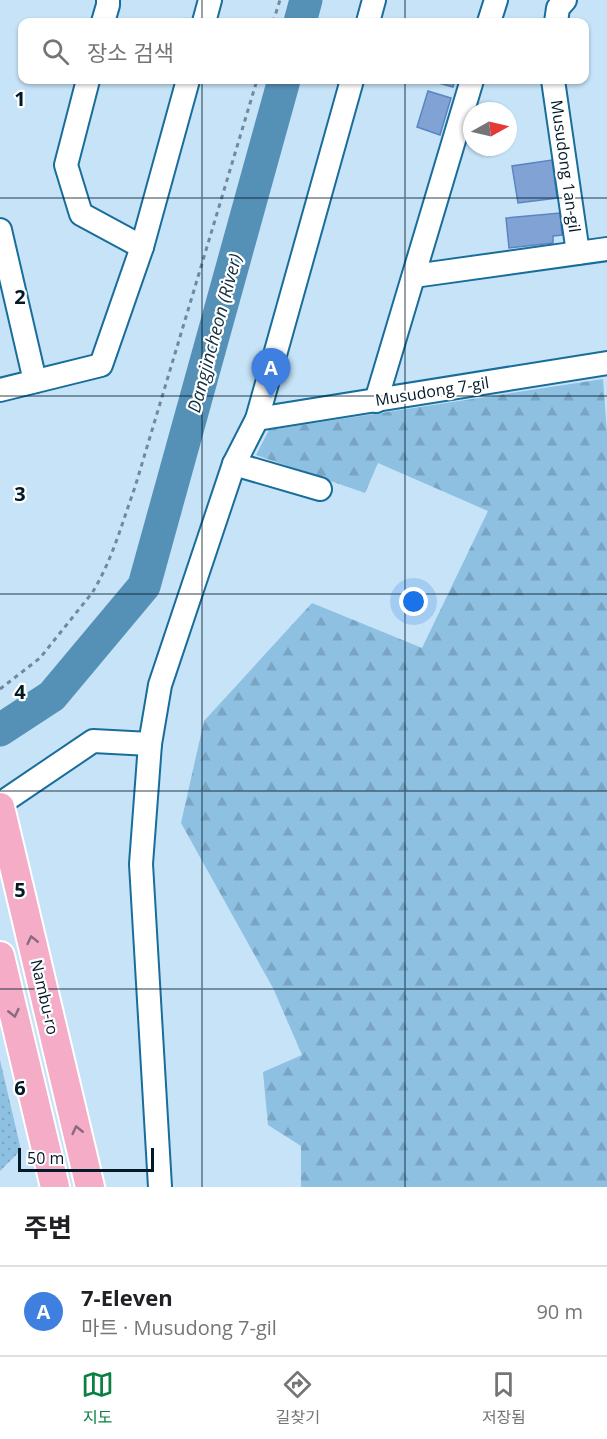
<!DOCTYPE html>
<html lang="ko">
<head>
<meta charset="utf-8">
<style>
	body { margin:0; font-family:"Open Sans","Noto Sans KR",sans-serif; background:#f6f6f6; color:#202124 }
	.compass { position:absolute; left:463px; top:102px; width:54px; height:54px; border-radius:50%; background:#fff; box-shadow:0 2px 4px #0004; rotate:82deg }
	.scale { position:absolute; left:18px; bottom:15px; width:136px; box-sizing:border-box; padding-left:6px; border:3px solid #021928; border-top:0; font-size:16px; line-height:21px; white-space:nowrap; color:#021928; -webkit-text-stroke:4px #fff; paint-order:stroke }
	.you { position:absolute; left:414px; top:602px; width:21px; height:21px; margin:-15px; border:4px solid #fff; border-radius:50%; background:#1a73e8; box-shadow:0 0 0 9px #1a73e833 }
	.badge { display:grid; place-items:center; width:39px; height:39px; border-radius:50%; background:#0b8043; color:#fff; font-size:20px; font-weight:700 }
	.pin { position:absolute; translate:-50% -50px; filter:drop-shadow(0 2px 3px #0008) }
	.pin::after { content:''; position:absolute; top:32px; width:21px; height:18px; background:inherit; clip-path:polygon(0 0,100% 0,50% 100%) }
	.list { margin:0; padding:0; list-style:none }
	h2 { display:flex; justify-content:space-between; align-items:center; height:78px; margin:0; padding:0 24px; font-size:26px }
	h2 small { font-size:20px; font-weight:400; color:#757577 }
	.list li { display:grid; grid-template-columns:39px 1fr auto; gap:18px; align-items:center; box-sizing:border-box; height:90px; padding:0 24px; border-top:2px solid #e0e0e0 }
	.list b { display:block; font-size:22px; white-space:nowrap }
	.list p { margin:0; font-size:20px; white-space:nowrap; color:#757577 }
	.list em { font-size:20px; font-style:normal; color:#757577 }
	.icon { flex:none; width:33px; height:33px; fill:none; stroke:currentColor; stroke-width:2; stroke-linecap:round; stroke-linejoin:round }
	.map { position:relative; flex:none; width:607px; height:1187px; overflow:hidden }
	.search { position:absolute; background:#fff; box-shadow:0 2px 4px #0004; left:18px; right:18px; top:18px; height:66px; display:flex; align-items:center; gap:15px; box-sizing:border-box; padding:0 21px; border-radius:12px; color:#757577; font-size:22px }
	.sheet { height:168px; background:#fff }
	nav { display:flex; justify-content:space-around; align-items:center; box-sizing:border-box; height:84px; border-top:2px solid #e0e0e0; background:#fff; font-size:16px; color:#757577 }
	nav a { display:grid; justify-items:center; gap:3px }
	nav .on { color:#0b8043 }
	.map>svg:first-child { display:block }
</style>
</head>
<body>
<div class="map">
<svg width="607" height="1187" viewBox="0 0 607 1187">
	<defs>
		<pattern id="forest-firs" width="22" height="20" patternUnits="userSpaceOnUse" patternTransform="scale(1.5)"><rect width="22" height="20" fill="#8ec0e2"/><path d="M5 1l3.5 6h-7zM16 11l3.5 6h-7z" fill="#79a4c2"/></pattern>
		<pattern id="park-dots" width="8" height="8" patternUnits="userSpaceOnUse" patternTransform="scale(1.5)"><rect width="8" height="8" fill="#8ec0e2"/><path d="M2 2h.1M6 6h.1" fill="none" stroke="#79a4c2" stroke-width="1.8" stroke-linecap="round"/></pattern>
	</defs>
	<rect width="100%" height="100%" fill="#c6e3f7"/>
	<!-- forest -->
	<path fill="url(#forest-firs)" d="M603,379L607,434V1187H301V1146L268,1125L263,1072L302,1055L273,988L181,823L204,721L312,603L422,648L488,511L378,463L365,493L256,455L269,430Z"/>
	<!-- park -->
	<path fill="url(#park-dots)" d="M0,1060L21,1150L0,1171Z"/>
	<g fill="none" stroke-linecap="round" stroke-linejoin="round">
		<!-- river -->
		<g stroke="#5590b6" stroke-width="33">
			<path d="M300,22L306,0"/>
			<path d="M0,730L52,696L144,586L284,80"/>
		</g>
	</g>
	<!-- building -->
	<g fill="#80a2d4" stroke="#5b84c1" stroke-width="1.5">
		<path d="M428,80H455L453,87Z"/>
		<path d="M428,91L451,98L440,135L417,127Z"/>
		<path d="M552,160L557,198L518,203L512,166Z"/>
		<path d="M560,213L562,235L553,236V243L509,248L506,218Z"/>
	</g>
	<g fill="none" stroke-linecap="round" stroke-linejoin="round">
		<!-- minor casing -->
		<g stroke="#186d9b" stroke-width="26">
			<g id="minor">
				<path d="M103,22L108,5V0"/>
				<path d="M204,22L210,0"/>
				<path d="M368,22L374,0"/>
				<path d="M489,22L496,0"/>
				<path d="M556,22L558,8L565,0"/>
				<path d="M88,80L66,165L81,214L142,247"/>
				<path d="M553,80L578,253"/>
				<path d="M0,230L35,381"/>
				<path d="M414,276L607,249"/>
				<path d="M0,390L101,365L142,247L188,80"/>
				<path d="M376,401L472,80"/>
				<path d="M257,419L607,363"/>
				<path d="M234,464L320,489"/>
				<path d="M0,804L93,741L150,744"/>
				<path d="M160,1187L141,864L150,744L160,685L234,464L257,419L352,80"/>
			</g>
		</g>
		<!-- major casing -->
		<g stroke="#fff" stroke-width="32">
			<g id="major">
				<path d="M0,807L90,1187"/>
				<path d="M0,956L55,1187"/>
			</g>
		</g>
		<!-- path -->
		<g stroke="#6f8a9b" stroke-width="3" stroke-dasharray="4.5 4.5" stroke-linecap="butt">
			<path d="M273,22L280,0"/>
			<path d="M0,689L40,658L92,593C112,561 122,523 135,487L257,80"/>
		</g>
		<!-- minor -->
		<use href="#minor" stroke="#fff" stroke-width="22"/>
		<!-- major -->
		<use href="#major" stroke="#f4acc7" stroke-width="28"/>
	</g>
	<!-- one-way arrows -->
	<defs><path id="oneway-chevron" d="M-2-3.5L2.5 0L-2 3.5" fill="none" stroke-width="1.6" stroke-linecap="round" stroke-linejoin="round" transform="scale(1.5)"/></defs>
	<g stroke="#876a7f">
		<use href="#oneway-chevron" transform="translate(32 940) rotate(-103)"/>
		<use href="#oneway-chevron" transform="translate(14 1013) rotate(77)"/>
		<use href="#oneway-chevron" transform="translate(77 1130) rotate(-103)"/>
	</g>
	<!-- grid -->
	<path fill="none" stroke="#021928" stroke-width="1.5" stroke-opacity="0.55" d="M202,0V22M405,0V22M202,80V1187M405,80V1187M0,198H607M0,396H607M0,594H607M0,791H607M0,989H607"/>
	<g text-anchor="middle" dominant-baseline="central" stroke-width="4.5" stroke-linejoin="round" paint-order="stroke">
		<!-- street labels -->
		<g font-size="16" fill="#021928" stroke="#fff">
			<text transform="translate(566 166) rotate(82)">Musudong 1an-gil</text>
			<text transform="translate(432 391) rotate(-9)">Musudong 7-gil</text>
			<text transform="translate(45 997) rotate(77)">Nambu-ro</text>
		</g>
		<!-- water labels -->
		<g font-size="18" font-style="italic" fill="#102c3d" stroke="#fff">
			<text transform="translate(214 333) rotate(-75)">Dangjincheon (River)</text>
		</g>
	</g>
	<g font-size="20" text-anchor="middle" font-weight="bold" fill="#021928" stroke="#fff" stroke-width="4.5" stroke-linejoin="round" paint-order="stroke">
		<text x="20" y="106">1</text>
		<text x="20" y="304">2</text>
		<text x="20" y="501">3</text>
		<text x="20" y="699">4</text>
		<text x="20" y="897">5</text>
		<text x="20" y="1095">6</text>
	</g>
</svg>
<svg class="compass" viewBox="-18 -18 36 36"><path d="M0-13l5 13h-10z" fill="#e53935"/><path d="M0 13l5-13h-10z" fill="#757577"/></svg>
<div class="scale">50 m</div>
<div class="you"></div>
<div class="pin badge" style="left:271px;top:398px;background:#3f7fe0">A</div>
<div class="search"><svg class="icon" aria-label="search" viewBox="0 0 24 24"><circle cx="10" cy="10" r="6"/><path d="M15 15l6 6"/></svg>장소 검색</div>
</div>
<section class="sheet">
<h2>주변<small></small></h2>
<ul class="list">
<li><span class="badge" style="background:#3f7fe0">A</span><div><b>7-Eleven</b><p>마트 · Musudong 7-gil</p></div><em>90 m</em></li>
</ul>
</section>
<nav>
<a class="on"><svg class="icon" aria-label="map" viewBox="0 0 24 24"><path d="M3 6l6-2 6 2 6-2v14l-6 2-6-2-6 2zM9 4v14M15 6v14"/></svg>지도</a>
<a><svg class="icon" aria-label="directions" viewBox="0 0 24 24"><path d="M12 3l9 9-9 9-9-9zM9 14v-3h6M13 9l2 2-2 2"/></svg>길찾기</a>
<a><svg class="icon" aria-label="saved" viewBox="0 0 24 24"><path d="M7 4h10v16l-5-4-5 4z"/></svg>저장됨</a>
</nav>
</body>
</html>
